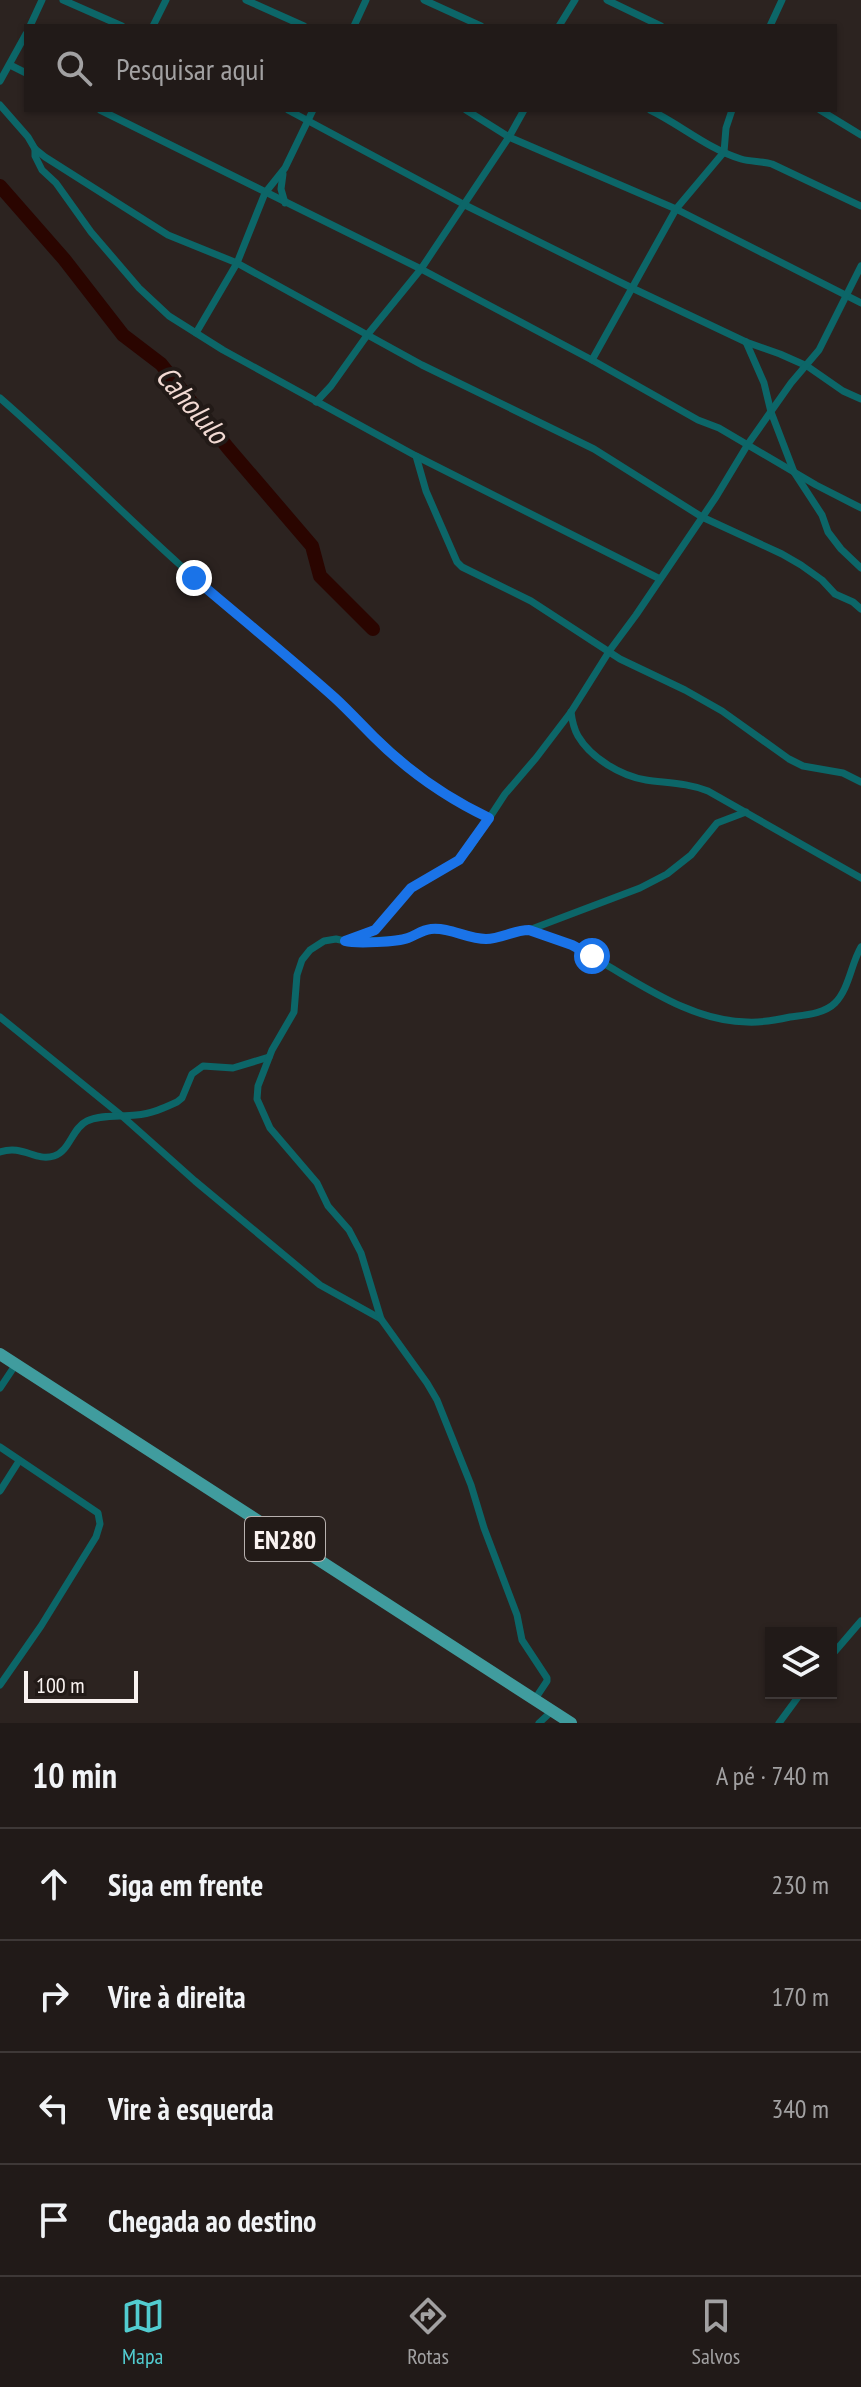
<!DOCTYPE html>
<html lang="pt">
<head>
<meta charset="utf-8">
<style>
	body { margin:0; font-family:"PT Sans Narrow",sans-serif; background:#2d2725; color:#f1f3f6 }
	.controls { position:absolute; right:24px; bottom:24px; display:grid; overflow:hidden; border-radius:0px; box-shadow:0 2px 6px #0004 }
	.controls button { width:72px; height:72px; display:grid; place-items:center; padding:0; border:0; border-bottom:2px solid #3e3837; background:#211a18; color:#f1f3f6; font:40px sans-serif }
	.scale { position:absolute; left:24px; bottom:20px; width:114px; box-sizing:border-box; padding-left:8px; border:4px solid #f9f2f0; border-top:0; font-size:22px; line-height:28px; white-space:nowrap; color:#f9f2f0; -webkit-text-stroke:6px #221a17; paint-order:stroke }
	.stop { position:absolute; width:24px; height:24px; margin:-18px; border:6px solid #1a73e8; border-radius:50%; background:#fff }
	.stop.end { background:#1a73e8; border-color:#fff; box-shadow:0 2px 8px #0008 }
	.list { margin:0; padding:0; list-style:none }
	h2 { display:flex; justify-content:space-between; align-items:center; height:104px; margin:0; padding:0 32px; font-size:34px }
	h2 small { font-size:26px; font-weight:400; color:#a2a1a2 }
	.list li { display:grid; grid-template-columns:52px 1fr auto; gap:24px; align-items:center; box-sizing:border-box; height:112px; padding:0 32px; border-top:2px solid #3e3837 }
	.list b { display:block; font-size:30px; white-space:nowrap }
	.list em { font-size:26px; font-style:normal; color:#a2a1a2 }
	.icon { flex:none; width:44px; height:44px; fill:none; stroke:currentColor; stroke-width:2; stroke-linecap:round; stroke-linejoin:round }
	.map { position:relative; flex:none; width:861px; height:1723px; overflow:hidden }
	.search { position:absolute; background:#211a18; box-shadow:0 2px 6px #0004; left:24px; right:24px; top:24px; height:88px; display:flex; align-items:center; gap:20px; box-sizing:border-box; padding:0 28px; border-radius:0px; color:#a2a1a2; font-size:30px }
	.sheet { height:552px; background:#211a18 }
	nav { display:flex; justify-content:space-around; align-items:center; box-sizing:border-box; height:112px; border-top:2px solid #3e3837; background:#211a18; font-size:22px; color:#a2a1a2 }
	nav a { display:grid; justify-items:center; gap:4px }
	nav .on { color:#52ccd0 }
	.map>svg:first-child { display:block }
</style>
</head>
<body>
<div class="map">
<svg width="861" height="1723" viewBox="0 0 861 1723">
	<rect width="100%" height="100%" fill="#2c2320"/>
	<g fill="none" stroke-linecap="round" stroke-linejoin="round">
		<!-- river -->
		<path stroke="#2a0500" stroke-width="14" d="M0,186L64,259L123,335L161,364L228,448L312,546L320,576L373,629"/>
		<!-- street -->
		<g stroke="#0c6668" stroke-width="7">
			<path d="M63,0L122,26"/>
			<path d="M246,0L304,26"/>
			<path d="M424,0L481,26"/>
			<path d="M607,0L661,26"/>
			<path d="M30,26L42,0"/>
			<path d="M153,26L166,0"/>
			<path d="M354,26L366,0"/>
			<path d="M559,26L575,0"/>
			<path d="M770,26L782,0"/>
			<path d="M10,65L26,73"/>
			<path d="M0,81L26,34"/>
			<path d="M0,105L28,137L35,149L45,157L168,235L237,263L422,365L594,449L702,517L782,554L801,565L822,580L835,594L853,602L861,609"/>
			<path d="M100,110L421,269L592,360L698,420L719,428L816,485L861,508"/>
			<path d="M288,110L465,205L632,288L746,342L780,354L807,366L843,391L861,399"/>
			<path d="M466,110L509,137L524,110"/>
			<path d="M650,110C681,125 708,149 741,159C751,162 762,161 772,164L861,206"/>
			<path d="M820,110L861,135"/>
			<path d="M35,149V156L42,170L56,183L91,232L139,288L169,316L223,350L416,456L660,579"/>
			<path d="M283,174L281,189L285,203"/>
			<path d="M196,333L237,263L265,193L285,168L313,110"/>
			<path d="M746,342L764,383L771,412L794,472L822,515L828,532L841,549L861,568"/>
			<path d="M592,360L676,209L861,303"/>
			<path d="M0,398C61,451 118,509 179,564C220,601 264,634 304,670C364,724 415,784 489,818"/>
			<path d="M316,402L331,386L368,334L421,269L509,137L676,209L724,152L726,128L732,110"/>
			<path d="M416,456L426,491L457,562L462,567L531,601L620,659L685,690L722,711L789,759L803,766L843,773L861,782"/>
			<path d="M571,712C572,720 574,729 578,736C591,758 621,776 646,780C667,783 688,783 708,791L861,878"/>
			<path d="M529,930L640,888L667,874L691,855L717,823L746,812"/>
			<path d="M348,942L405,939L428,929L456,932L487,940L521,930H529C604,949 668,1021 747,1022C761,1023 776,1020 790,1017C804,1015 824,1014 835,1003C849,989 851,964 861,947"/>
			<path d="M0,1017L122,1116L195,1181L320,1285L381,1319"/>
			<path d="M0,1152C23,1144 35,1162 54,1156C70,1151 72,1128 87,1121C102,1114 121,1117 136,1115C151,1114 164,1108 177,1102L182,1098L192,1074L203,1066L233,1068L269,1057"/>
			<path d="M0,1388L16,1364"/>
			<path d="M0,1447L98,1513L100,1524L96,1537L41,1626L0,1685"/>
			<path d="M0,1491L19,1461"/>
			<path d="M831,1656L861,1621"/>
			<path d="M535,1699L547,1681V1678L522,1640L517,1615L484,1528L471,1485L437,1400L427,1383L381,1319L361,1253L349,1230L328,1206L317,1183L270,1128L257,1099L258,1086L272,1050L294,1012L297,975L302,960L310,950L324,941L336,939L345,941L375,930L411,888L459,860L469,849L505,794L536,758L571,712L610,650L636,615L716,497L748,444L791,383L819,350L861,266"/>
			<path d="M539,1723L552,1711"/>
			<path d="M779,1723L801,1693"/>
		</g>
		<!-- primary -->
		<path stroke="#409c9e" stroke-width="12" d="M0,1354L571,1723"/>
	</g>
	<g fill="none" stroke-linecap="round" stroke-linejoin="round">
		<!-- route -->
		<path stroke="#1a73e8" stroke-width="10" d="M194,578C241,618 289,657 335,698C348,710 361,724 374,737C407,770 447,798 489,818L459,860L411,888L375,930L345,941C356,944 397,942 408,938C416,935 422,930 431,929C450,927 467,939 486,939C501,939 514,930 529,930L572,945L592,956"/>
	</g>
	<g text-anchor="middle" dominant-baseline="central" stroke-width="8" stroke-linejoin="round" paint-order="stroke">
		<!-- shield labels -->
		<rect fill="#221a17" stroke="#b8b1af" stroke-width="2" x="245" y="1517" width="80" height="44" rx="6"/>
		<g font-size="26" font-weight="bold" fill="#f9f2f0">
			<text x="285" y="1539">EN280</text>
		</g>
		<!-- water labels -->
		<g font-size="30" font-style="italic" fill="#f2dad3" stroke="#221a17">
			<text transform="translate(193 404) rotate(49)">Caholulo</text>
		</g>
	</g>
</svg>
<div class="controls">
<button><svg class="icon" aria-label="layers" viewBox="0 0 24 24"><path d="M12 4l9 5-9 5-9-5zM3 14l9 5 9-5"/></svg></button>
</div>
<div class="scale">100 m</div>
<div class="stop" style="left:592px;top:956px"></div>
<div class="stop end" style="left:194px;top:578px"></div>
<div class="search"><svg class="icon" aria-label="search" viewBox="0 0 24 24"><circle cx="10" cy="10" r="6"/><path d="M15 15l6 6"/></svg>Pesquisar aqui</div>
</div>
<section class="sheet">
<h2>10 min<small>A pé · 740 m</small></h2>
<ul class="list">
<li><svg class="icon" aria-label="ahead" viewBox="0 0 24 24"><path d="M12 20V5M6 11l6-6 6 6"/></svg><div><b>Siga em frente</b></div><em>230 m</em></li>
<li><svg class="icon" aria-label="right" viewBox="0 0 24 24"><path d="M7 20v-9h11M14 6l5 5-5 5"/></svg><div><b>Vire à direita</b></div><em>170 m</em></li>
<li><svg class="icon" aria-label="left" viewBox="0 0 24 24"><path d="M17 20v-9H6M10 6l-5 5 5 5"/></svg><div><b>Vire à esquerda</b></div><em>340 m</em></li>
<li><svg class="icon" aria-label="arrive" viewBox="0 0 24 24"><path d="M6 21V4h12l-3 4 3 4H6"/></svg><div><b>Chegada ao destino</b></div></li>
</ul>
</section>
<nav>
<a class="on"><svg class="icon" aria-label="map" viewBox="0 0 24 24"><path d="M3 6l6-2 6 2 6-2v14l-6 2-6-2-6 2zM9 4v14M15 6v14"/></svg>Mapa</a>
<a><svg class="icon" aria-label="directions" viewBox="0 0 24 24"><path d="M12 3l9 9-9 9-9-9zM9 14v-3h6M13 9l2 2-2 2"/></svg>Rotas</a>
<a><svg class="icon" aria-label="saved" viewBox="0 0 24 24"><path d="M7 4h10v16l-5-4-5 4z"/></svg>Salvos</a>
</nav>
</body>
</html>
